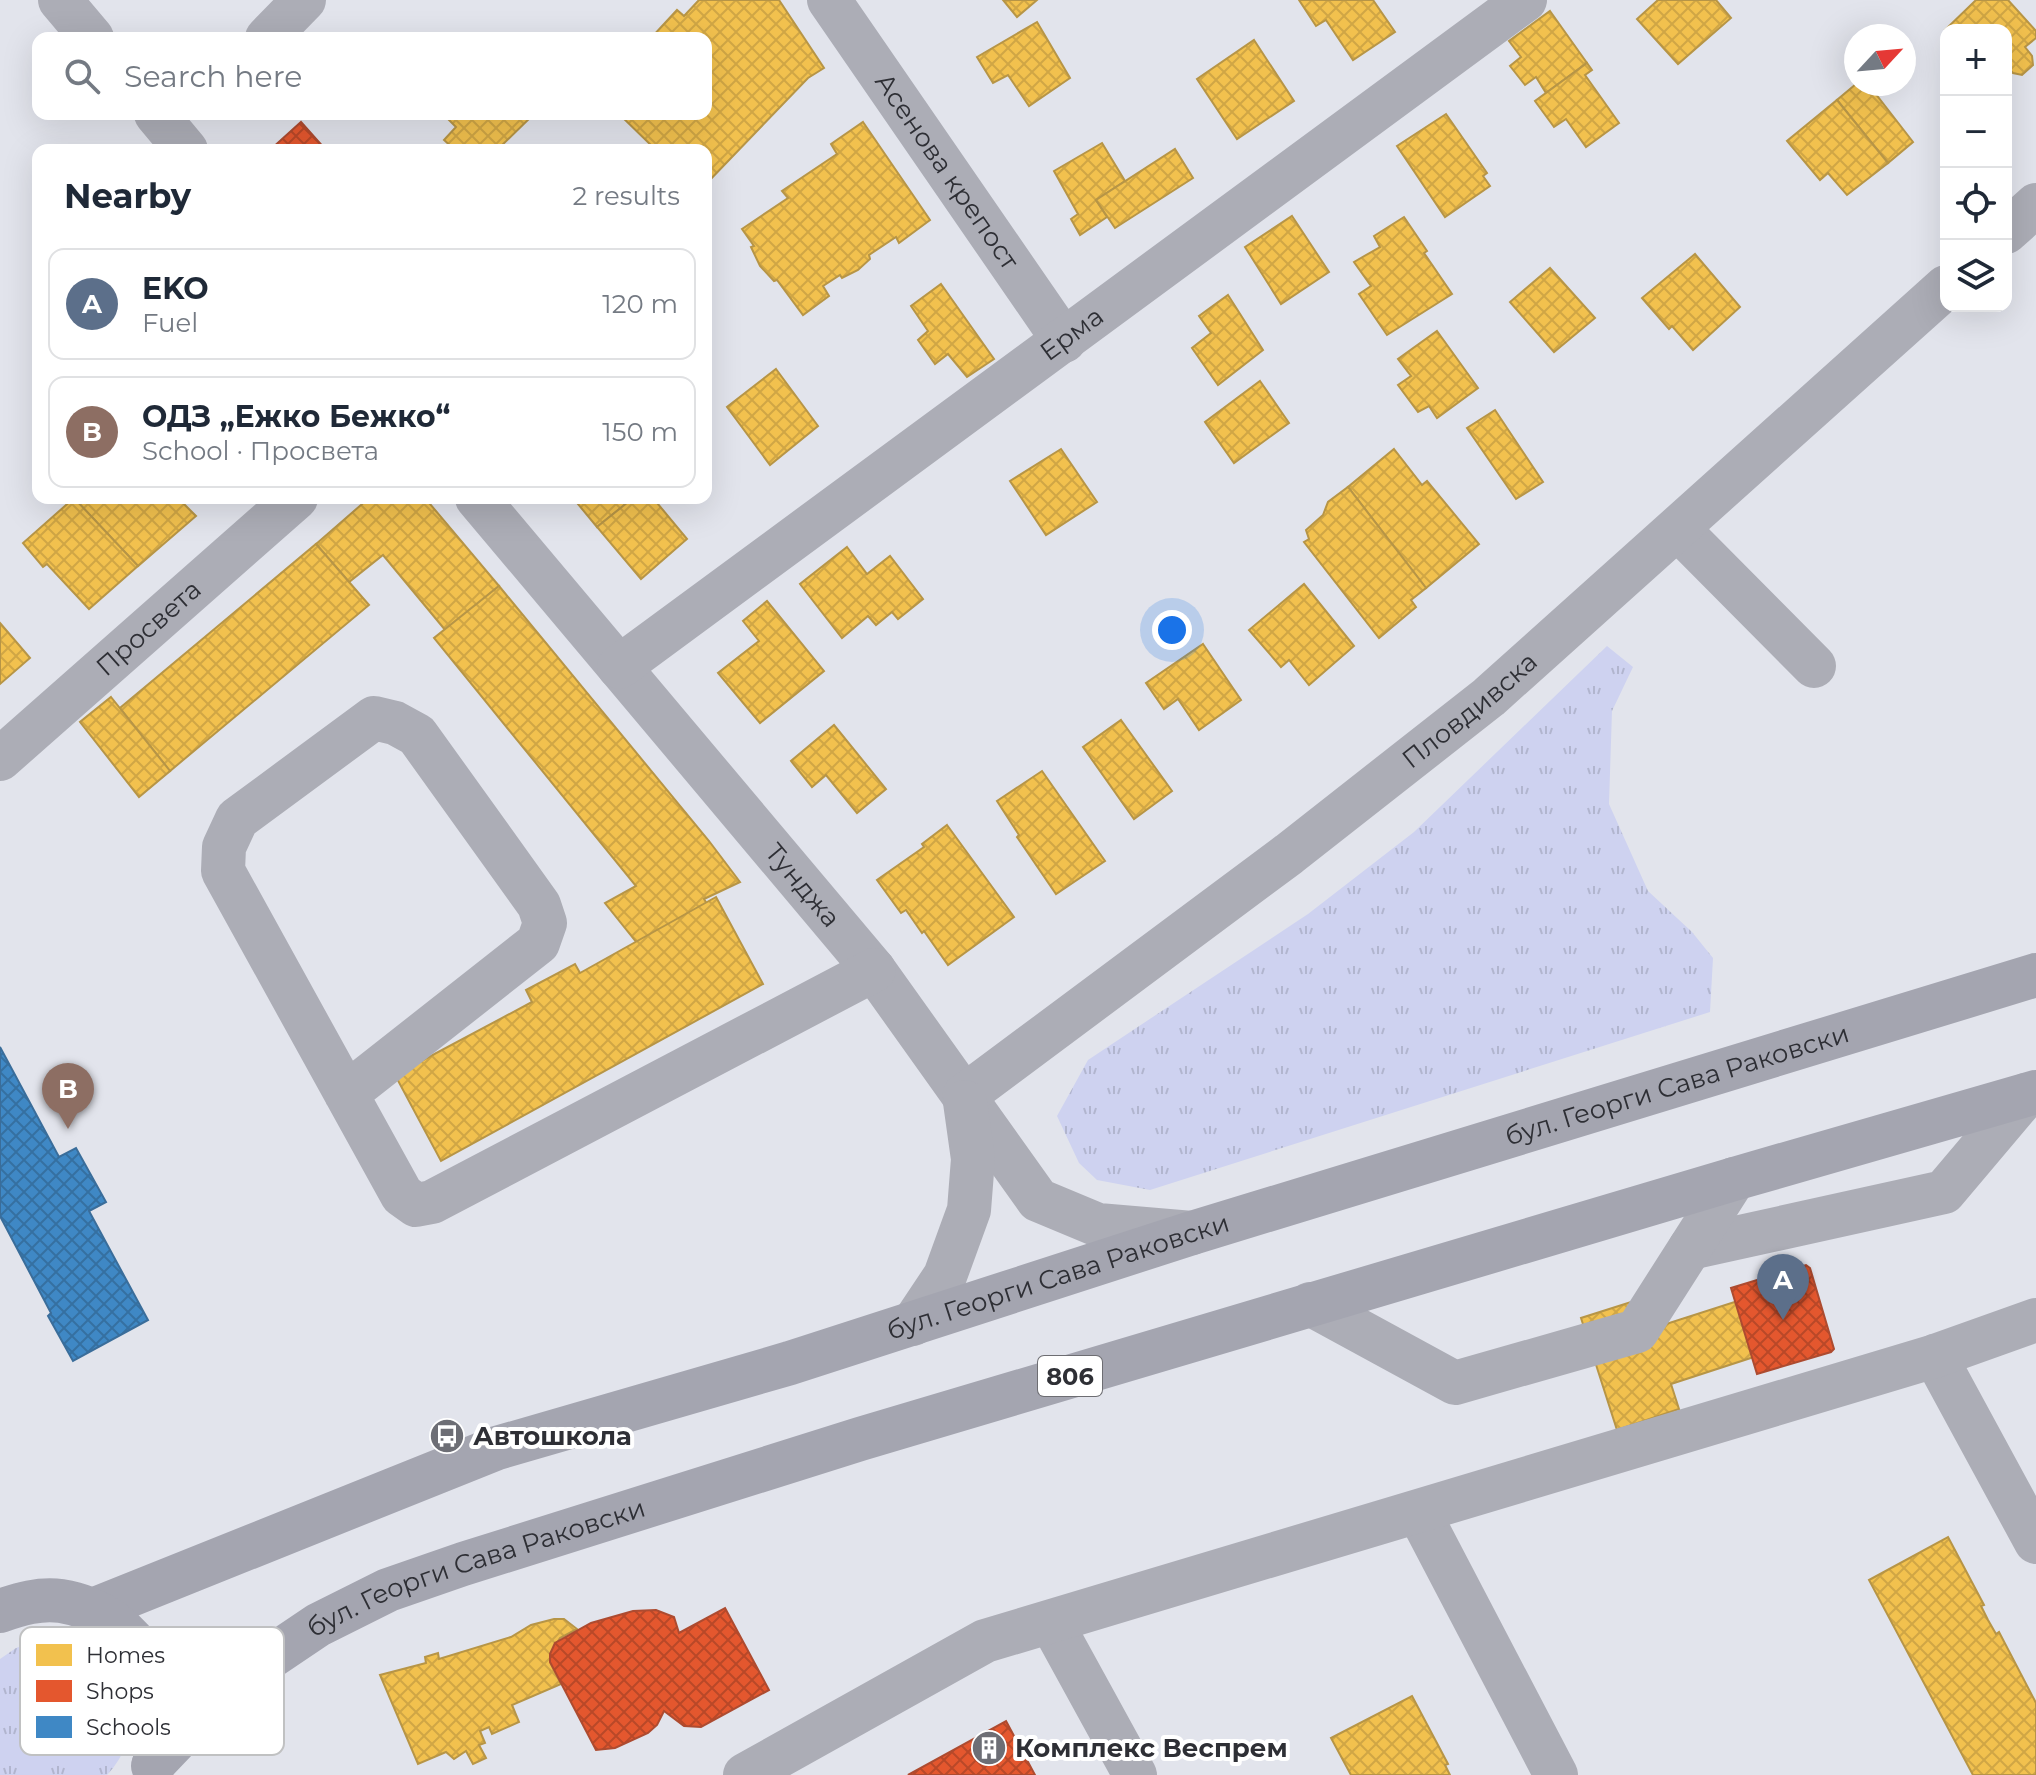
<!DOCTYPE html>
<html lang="en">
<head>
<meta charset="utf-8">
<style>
	body { margin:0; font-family:Montserrat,sans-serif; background:#f6f6f7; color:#1f2937 }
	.controls { position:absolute; right:24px; top:24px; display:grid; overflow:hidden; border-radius:16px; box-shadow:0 8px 32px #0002 }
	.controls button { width:72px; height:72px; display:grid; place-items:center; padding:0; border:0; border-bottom:2px solid #e0e1e3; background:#fff; color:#1f2937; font:40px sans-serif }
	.compass { position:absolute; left:1844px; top:24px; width:72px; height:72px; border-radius:50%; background:#fff; box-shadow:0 8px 32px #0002; rotate:64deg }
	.you { position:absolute; left:1172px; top:630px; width:28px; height:28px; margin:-20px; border:6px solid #fff; border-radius:50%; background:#1a73e8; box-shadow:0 0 0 12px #1a73e833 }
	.badge { display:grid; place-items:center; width:52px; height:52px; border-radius:50%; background:#6d6e75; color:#fff; font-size:26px; font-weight:700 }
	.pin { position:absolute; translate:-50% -66px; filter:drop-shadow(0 2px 4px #0008) }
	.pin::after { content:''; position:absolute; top:42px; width:28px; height:24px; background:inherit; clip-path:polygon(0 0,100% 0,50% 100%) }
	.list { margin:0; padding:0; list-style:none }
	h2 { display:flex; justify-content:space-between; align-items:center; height:104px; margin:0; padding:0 32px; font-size:34px }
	h2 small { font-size:26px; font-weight:400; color:#747a83 }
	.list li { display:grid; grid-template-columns:52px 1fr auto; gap:24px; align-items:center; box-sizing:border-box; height:112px; margin:0 16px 16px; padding:0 16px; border:2px solid #e0e1e3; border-radius:16px }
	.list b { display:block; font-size:30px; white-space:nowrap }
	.list p { margin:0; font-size:26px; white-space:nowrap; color:#747a83 }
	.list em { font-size:26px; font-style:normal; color:#747a83 }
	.icon { flex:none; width:44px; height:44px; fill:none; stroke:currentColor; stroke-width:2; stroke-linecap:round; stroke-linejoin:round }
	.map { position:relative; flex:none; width:2036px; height:1775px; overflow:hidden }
	.search { position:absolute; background:#fff; box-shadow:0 8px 32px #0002; left:32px; top:32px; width:680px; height:88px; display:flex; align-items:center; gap:20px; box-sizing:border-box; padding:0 28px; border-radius:16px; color:#747a83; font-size:30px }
	.panel { position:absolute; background:#fff; box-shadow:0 8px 32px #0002; left:32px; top:144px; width:680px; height:360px; border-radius:16px }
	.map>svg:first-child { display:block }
</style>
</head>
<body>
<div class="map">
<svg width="2036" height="1775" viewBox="0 0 2036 1775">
	<defs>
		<pattern id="grass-tufts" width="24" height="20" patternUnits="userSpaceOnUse" patternTransform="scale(2)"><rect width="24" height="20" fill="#ced2f0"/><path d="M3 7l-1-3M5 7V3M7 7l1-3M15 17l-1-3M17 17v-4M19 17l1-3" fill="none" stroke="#b1b5ce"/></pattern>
		<pattern id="homes-cross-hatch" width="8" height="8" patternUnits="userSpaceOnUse" patternTransform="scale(2)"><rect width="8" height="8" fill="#f2c14e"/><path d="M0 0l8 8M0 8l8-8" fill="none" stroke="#d0a645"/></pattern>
		<pattern id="shops-cross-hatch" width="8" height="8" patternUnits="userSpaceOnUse" patternTransform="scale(2)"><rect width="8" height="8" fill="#e4572e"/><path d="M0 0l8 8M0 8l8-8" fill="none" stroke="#b94828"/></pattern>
		<pattern id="schools-cross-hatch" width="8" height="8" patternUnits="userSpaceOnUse" patternTransform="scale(2)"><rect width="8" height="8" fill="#3f88c5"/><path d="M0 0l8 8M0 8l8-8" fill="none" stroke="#3570a1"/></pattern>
	</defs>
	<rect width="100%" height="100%" fill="#e2e4ec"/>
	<!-- grass -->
	<g fill="url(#grass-tufts)">
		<path d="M1607,646L1633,667L1612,711L1609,804L1648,891L1692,932L1713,958L1710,1012L1150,1190L1097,1180L1079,1163L1057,1116L1088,1060L1308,914L1414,832Z"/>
		<path d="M41,1639C58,1639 73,1640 89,1648C138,1672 143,1739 107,1775H0V1659L16,1648Z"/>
	</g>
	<!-- homes -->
	<g fill="url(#homes-cross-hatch)" stroke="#b79546" stroke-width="2">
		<path d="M699,0H779L824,68L808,78L706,184V150H656L619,114H706V38H651L677,10L684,16Z"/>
		<path d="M1003,0H1037L1017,17Z"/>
		<path d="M1299,0H1373L1395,32L1353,60L1326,20L1316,26Z"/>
		<path d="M1658,0H1716L1731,18L1678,64L1637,19Z"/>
		<path d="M1976,0H2008L2036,31V38L2025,47L2032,56L2033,65L2022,75L2013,73L2006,66V30L1946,29Z"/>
		<path d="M1550,11L1587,63L1546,93L1536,77L1525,85L1510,66L1521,57L1509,41Z"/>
		<path d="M1037,22L1070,78L1029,106L1008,75L993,83L977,57Z"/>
		<path d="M1254,40L1294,101L1237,139L1197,79Z"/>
		<path d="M1587,63L1592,70L1585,75L1619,123L1586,147L1566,119L1554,127L1535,101Z"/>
		<path d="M1856,84H1868L1913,142L1888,163L1837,100Z"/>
		<path d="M1837,100L1888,163L1847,195L1828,173L1820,180L1787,141Z"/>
		<path d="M453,114H534L497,150H455L444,140L456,127L448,119Z"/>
		<path d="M1446,114L1487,173L1483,176L1490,186L1445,217L1397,146Z"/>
		<path d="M863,122L930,220L899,243L896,237L869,255L870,259L858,270L842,278L840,275L823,286L829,296L803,315L777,280L774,281L760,266L751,247L754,246L742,229L788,198L782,191L837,154L831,144Z"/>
		<path d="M1102,143L1125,181L1096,200L1107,217L1080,235L1071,219L1078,214L1054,171Z"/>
		<path d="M1175,149L1193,178L1115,228L1096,200Z"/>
		<path d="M1292,216L1329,272L1281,304L1245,247Z"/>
		<path d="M1404,217L1427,251L1424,253L1452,294L1387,335L1359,294L1371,286L1354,262L1380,247L1374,236Z"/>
		<path d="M1695,254L1740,307L1693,350L1672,326L1669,329L1642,298Z"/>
		<path d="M1550,268L1595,318L1554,352L1510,302Z"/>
		<path d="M941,284L994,359L967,377L948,354L935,364L918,340L928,331L911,306Z"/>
		<path d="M1228,295L1263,350L1218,385L1192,348L1211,333L1199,316Z"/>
		<path d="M1437,331L1478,388L1437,418L1429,406L1418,412L1398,385L1411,376L1398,359Z"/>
		<path d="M776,369L818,426L770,465L727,407Z"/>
		<path d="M1260,381L1289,423L1234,463L1205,422Z"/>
		<path d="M1495,410L1543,482L1516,499L1467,428Z"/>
		<path d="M1061,449L1097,502L1046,535L1010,481Z"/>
		<path d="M1394,449L1422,485L1427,481L1479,544L1426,588L1348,487Z"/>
		<path d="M1348,487L1426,588L1411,600L1416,607L1379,638L1304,542L1309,539L1306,530L1323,515L1328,502Z"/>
		<path d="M74,498H178L196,516L138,566Z"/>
		<path d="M74,498L138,566L89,609L47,564L43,567L23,543Z"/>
		<path d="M369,498H425L499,586L446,631L383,555L349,582L316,544Z"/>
		<path d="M573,498H633L597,527Z"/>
		<path d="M633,498H653L687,539L641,579L597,527Z"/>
		<path d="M316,544L369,605L170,771L120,708Z"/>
		<path d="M847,547L867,574L890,556L923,599L898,619L892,612L876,625L868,616L842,638L800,584Z"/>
		<path d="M1304,584L1354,646L1309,685L1289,660L1281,667L1249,630Z"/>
		<path d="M499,586L709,841L740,882L704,899L707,904L637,943L605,903L636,886L434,638Z"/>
		<path d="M767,601L824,671L760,723L718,673L759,641L743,621Z"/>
		<path d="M0,623L30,658L0,684Z"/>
		<path d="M1203,644L1241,700L1199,730L1178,699L1164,709L1146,683Z"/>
		<path d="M111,697L170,771L139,797L80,722Z"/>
		<path d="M1121,720L1172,791L1134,819L1083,747Z"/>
		<path d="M834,725L886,789L857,813L826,775L812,787L791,761Z"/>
		<path d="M1042,771L1105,861L1056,894L1017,837L1019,835L997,801Z"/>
		<path d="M947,825L1014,917L948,965L924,931L922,933L906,910L901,913L877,880L924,847L922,844Z"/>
		<path d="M716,897L763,984L441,1161L395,1075L532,1002L526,990L575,964L580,973Z"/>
		<path d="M1650,1296L1660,1326L1747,1298L1766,1353L1671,1384L1679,1409L1617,1430L1581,1318Z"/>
		<path d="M1948,1537L1984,1605L1981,1606L1988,1620L1996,1634L1999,1632L2036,1703V1775H1973L1869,1580Z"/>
		<path d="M554,1619H564L577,1629L560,1638L550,1654V1662L561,1684L512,1705L519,1722L492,1734L489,1727L480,1731L485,1743L479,1745L486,1758L473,1764L466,1751L454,1759L446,1752L418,1764L380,1675L426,1663L425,1657L438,1653L439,1659L511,1637L531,1625Z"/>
		<path d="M1412,1696L1448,1764L1445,1765L1450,1775H1351L1331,1738Z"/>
	</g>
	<!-- shops -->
	<g fill="url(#shops-cross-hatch)" stroke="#ad4b30" stroke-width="2">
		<path d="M301,122L326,150H270Z"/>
		<path d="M1806,1265L1810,1268L1834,1349L1831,1352L1757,1374L1731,1288Z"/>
		<path d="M725,1608L769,1690L701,1727L684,1726L664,1711L657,1725L648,1733L615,1748L596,1750L550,1662V1654L555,1643L591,1623L633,1611L656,1610L674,1617L679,1633Z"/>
		<path d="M1006,1721L1035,1775H908Z"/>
	</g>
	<!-- schools -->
	<path fill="url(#schools-cross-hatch)" stroke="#3a6d9a" stroke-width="2" d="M0,1047L59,1157L76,1148L106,1202L89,1211L148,1320L73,1361L48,1316L51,1313L0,1216Z"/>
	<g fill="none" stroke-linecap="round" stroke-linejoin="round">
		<!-- minor -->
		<g stroke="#acadb6" stroke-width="44">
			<path d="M60,0L92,38"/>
			<path id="s1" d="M829,0L1064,341"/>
			<path d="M267,38L304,0"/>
			<path d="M156,114L186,150"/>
			<path d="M2006,232L2036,205"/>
			<path id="s2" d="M477,498L874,970L1038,1200L1098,1225L1192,1233"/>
			<path d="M1678,529L1814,666"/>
			<path id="s3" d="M619,667L1525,0"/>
			<path id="s4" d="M0,759L296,498"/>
			<path d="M346,1094L538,943L545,923L539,905L417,735L395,723L374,718L237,819L224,847L223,871L402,1195L416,1205L432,1202L874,970"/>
			<path id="s5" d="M964,1096L1289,854L1489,697L1946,287"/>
			<path d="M1690,1248L1944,1192L2026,1095"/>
			<path d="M1310,1304L1455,1383L1637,1331L1734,1179"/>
			<path d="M913,1324L945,1276L969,1210L973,1159L965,1102"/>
			<path d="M1935,1356L2036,1542"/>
			<path d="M1419,1513L1556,1775"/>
			<path d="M1051,1622L1135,1775"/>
			<path d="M745,1775L985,1641L1935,1356L2036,1320"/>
		</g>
		<!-- major -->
		<g stroke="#a4a5b0" stroke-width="44">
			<path id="s6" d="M93,1610L497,1448L790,1363L1192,1233L2036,975"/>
			<path d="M0,1611C20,1604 40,1598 61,1601C138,1613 183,1695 153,1766"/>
			<path id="s7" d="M154,1763L215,1699L269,1658L318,1625L388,1590L463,1564L860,1439L1734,1179L2036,1092"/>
		</g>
	</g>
	<!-- icons -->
	<defs>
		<g id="bus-disc" transform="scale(1.8)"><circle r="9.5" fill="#6d6e75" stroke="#fff"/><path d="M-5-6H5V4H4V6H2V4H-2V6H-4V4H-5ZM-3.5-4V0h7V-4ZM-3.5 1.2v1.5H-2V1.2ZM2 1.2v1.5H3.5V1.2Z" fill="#fff"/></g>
		<g id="building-disc" transform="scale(1.8)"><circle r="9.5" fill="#6d6e75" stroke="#fff"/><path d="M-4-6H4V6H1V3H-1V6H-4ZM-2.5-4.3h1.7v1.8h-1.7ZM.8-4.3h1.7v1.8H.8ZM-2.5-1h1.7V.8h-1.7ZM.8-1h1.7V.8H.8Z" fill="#fff"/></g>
	</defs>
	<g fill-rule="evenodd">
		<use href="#bus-disc" x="447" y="1436"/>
		<use href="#building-disc" x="989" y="1748"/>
	</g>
	<g text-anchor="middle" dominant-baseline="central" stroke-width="8" stroke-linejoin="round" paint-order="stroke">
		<!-- shield labels -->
		<rect fill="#fff" stroke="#6d6d72" stroke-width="2" x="1038" y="1356" width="64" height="40" rx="6"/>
		<g font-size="24" font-weight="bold" fill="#2e2f35">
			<text x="1070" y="1376">806</text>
		</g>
		<!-- street labels -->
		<g font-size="26" fill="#2e2f35" stroke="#fff">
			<text stroke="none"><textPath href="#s1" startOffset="208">Асенова крепост</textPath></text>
			<text stroke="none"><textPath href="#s3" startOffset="562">Ерма</textPath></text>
			<text stroke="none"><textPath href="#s4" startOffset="198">Просвета</textPath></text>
			<text stroke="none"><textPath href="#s5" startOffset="636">Пловдивска</textPath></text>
			<text stroke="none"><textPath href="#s2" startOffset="506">Тунджа</textPath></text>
			<text stroke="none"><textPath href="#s6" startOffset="1670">бул. Георги Сава Раковски</textPath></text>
			<text stroke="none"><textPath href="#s6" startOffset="1022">бул. Георги Сава Раковски</textPath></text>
			<text stroke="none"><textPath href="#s7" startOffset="384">бул. Георги Сава Раковски</textPath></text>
		</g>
		<!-- poi labels -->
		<g font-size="26" font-weight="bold" fill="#2e2f35" stroke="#fff" text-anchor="start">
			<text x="473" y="1436">Автошкола</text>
			<text x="1015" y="1748">Комплекс Веспрем</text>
		</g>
	</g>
	<!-- legend -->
	<rect x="20" y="1627" width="264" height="128" rx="12" fill="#fff" stroke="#c0c1c2" stroke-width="2"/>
	<rect x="36" y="1644" width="36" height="22" fill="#f2c14e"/>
	<rect x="36" y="1680" width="36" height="22" fill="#e4572e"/>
	<rect x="36" y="1716" width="36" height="22" fill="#3f88c5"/>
	<g font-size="22" fill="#2e2f35">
		<text x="86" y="1663">Homes</text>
		<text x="86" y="1699">Shops</text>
		<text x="86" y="1735">Schools</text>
	</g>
</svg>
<div class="controls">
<button>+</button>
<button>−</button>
<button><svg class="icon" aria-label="locate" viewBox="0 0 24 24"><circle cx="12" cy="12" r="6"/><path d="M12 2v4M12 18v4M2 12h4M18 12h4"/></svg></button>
<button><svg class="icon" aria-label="layers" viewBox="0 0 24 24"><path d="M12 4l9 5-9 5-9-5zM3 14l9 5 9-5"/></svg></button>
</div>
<svg class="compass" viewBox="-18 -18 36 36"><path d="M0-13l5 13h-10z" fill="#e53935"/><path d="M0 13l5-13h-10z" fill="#747a83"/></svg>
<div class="you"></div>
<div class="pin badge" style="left:1783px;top:1320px;background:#5c6f8a">A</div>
<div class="pin badge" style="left:68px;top:1129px;background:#8d6e63">B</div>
<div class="search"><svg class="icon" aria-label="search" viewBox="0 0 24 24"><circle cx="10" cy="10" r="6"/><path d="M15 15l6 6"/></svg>Search here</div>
<section class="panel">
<h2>Nearby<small>2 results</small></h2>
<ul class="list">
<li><span class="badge" style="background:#5c6f8a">A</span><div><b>EKO</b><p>Fuel</p></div><em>120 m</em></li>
<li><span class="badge" style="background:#8d6e63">B</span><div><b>ОДЗ „Ежко Бежко“</b><p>School · Просвета</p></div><em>150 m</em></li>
</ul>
</section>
</div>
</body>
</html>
